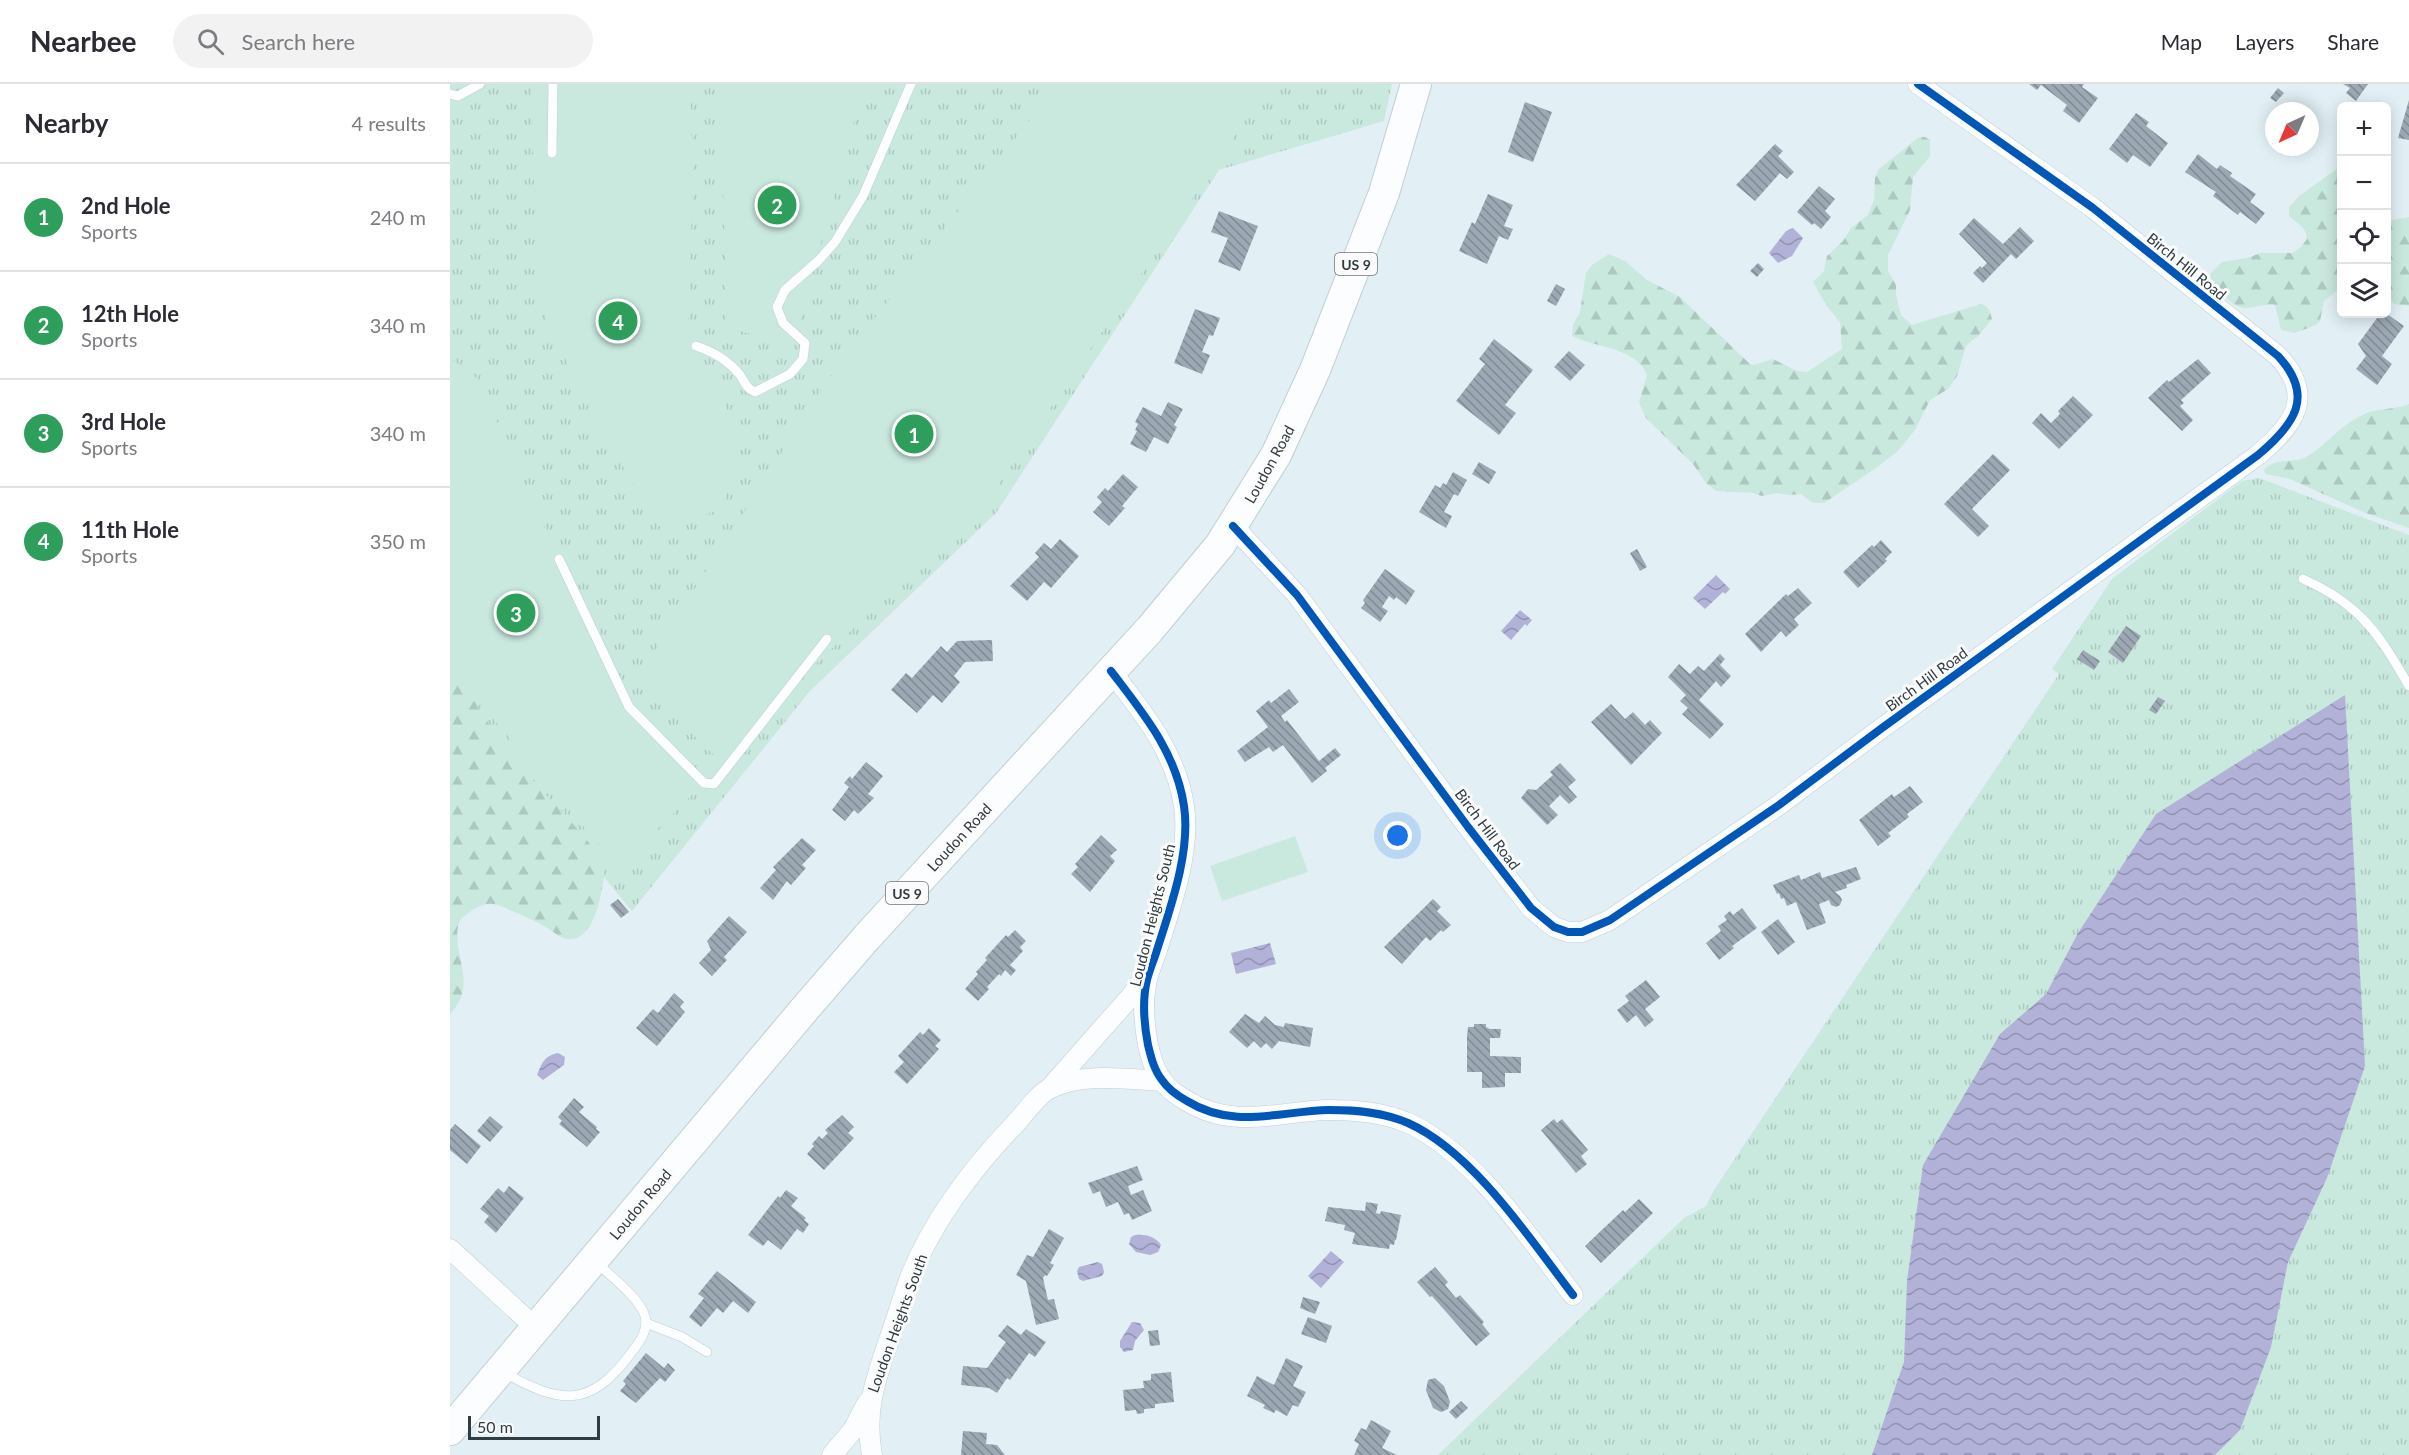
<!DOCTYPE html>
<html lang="en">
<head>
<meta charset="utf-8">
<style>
	body { margin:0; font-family:Lato,sans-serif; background:#f2f2f3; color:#2b2b33 }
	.controls { position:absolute; right:18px; top:18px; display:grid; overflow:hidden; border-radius:9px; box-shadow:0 3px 15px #0003 }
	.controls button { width:54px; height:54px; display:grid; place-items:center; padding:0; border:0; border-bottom:2px solid #e1e1e2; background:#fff; color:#2b2b33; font:30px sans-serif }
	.compass { position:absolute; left:1815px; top:18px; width:54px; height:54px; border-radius:50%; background:#fff; box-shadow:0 3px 15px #0003; rotate:224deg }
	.scale { position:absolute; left:18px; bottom:15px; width:132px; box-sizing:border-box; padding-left:6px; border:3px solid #303c41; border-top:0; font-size:16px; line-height:21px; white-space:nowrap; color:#303c41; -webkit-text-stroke:4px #fbfbfb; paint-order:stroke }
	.you { position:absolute; left:948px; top:752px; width:21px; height:21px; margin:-15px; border:4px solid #fff; border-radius:50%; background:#1a73e8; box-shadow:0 0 0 9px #1a73e833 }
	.badge { display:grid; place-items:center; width:39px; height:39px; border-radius:50%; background:#ea580c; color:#fff; font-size:20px; font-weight:700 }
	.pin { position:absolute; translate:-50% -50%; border:3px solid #fff; box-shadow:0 2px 6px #0006 }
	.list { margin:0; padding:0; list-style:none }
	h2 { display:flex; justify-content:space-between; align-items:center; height:78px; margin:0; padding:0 24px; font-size:26px }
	h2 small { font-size:20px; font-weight:400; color:#7c7c81 }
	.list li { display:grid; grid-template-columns:39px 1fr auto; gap:18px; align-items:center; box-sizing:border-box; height:108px; padding:0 24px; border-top:2px solid #e1e1e2 }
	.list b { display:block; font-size:22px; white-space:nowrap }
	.list p { margin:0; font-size:20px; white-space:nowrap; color:#7c7c81 }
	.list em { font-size:20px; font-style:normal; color:#7c7c81 }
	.icon { flex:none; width:33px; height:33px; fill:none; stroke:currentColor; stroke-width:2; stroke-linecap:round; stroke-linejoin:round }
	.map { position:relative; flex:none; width:1959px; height:1371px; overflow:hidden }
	header { display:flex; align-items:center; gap:36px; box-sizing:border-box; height:84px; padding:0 30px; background:#fff; border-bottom:2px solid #e1e1e2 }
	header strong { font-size:28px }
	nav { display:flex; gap:33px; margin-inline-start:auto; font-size:21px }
	.search { width:420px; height:54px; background:#f2f2f3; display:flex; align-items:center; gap:15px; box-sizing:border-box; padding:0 21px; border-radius:33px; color:#7c7c81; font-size:22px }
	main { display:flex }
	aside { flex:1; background:#fff }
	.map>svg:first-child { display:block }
</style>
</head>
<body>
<header>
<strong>Nearbee</strong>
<div class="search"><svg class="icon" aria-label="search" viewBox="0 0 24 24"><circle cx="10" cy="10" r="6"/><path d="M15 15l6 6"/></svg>Search here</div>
<nav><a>Map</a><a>Layers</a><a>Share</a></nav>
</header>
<main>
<aside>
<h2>Nearby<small>4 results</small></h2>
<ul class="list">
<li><span class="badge" style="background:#2e9e5b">1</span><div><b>2nd Hole</b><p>Sports</p></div><em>240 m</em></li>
<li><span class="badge" style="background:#2e9e5b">2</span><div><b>12th Hole</b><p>Sports</p></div><em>340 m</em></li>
<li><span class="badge" style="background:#2e9e5b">3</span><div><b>3rd Hole</b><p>Sports</p></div><em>340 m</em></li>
<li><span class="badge" style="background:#2e9e5b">4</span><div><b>11th Hole</b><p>Sports</p></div><em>350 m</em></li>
</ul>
</aside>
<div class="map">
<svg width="1959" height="1371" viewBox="0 0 1959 1371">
	<defs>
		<pattern id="grass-tufts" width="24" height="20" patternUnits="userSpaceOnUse" patternTransform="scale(1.5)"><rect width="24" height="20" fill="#c9e8de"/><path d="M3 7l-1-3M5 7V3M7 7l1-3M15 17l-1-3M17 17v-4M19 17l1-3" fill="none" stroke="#adc8c0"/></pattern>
		<pattern id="forest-firs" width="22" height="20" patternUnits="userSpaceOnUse" patternTransform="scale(1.5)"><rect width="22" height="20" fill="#c9e8de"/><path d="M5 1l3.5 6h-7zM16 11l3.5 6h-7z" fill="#adc8c0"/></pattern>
		<pattern id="water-waves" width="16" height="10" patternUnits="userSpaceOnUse" patternTransform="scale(1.5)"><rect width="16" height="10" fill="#b2b2d8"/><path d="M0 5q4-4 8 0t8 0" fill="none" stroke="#9192b1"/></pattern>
		<pattern id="building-back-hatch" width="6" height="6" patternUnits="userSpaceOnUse" patternTransform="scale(1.5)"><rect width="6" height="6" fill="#9ca8b3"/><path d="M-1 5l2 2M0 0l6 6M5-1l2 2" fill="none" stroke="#808a93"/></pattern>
	</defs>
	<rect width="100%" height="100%" fill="#e2f0f6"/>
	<!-- grass -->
	<g fill="url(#grass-tufts)">
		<path d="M0,0H942L934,37L769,86L546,429L360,607L182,827L0,607Z"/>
		<path d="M1809,394L1959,451V1371H988L1234,1134L1256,1122L1264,1106L1609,590L1602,585L1662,495L1792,397Z"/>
	</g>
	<!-- forest -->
	<g fill="url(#forest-firs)">
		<path d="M1469,53H1475L1480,56V72L1463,93L1460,126L1438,171V187L1446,200V211L1451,231L1462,241L1531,220C1539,222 1540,228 1542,235L1529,251L1516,262L1507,292L1498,305L1480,316L1465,346L1448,367L1426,384L1374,419H1363L1351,410L1339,411L1327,409L1312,412L1302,409L1266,407L1256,399L1243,380L1196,334L1189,319L1197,291C1186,263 1146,264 1122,252L1123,241L1130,228L1136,189L1142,181L1159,170L1175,177L1197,196L1230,213L1300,280L1304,281L1323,275L1347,287L1357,288L1392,265L1390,238L1376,221L1363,198L1374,187L1377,172L1393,157L1401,144L1418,131L1424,116L1425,93L1429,85Z"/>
		<path d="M1891,82V203L1874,217L1870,237L1866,241L1845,249L1831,246L1825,221C1815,219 1805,224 1795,224C1781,223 1770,207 1760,198L1761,189L1772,178L1797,174L1811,169H1842L1851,163L1857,155C1857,144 1847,139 1839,132V123L1849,112Z"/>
		<path d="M1959,133V222L1944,220L1937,211L1936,137Z"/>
		<path d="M1959,320V444L1913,428L1840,395L1816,390L1814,386C1824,373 1845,380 1858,372C1877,360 1892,340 1914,330C1928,324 1944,326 1959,320Z"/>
		<path d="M0,590C27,613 41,648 64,675C94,711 128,741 155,780C154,800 146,865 113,854C106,851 100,845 94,842C86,837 77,834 69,830C61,827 51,821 43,820C32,818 19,828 11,835C0,853 17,886 13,906C11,916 7,922 0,930Z"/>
	</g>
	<!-- pitch -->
	<g fill="#c9e8de">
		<path d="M81,0H240L243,84L238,256L246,262L293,358L271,426L210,443L147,340L88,218Z"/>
		<path d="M270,0H414L343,263L277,243Z"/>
		<path d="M608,0H820L534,422L266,673L186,596L390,278Z"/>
		<path d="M0,274L28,295L164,599L254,699L168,784L0,583Z"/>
		<path d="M845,752L858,788L772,817L760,782Z"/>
	</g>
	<!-- water -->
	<g fill="url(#water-waves)">
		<path d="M1343,144L1353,154L1342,172L1328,179L1319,169L1336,147Z"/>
		<path d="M1266,491L1280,505L1275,510L1273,508L1255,525L1243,514Z"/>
		<path d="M1070,526L1082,536L1077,542L1075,540L1061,556L1051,547Z"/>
		<path d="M1895,611L1915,982L1877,1094L1838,1178L1821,1263L1790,1346L1765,1371H1422L1454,1278L1457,1197L1473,1081L1550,950L1596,910L1628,849L1706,730Z"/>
		<path d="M820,859L826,880L786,890L781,869Z"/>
		<path d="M108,969L115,973L114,981L93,996L87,991C92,979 94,972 108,969Z"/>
		<path d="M685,1151C695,1150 705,1152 711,1161L708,1168L700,1171L686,1168L679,1160L681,1153Z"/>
		<path d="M881,1167L894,1178L871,1204L858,1192Z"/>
		<path d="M648,1178L652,1180L654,1188L652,1192L633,1197L629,1195L627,1187L629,1183Z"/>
		<path d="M682,1238L690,1239L694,1246L685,1257L683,1266L674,1268L670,1263V1257Z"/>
	</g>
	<!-- building -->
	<g fill="url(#building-back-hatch)">
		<path d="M1579,0H1634L1632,3L1648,14L1629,39L1613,27L1617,21L1591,1L1587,6Z"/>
		<path d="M1893,0H1918L1906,17L1896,9L1900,4Z"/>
		<path d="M1828,4L1834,9L1826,18L1820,14Z"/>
		<path d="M1959,16V56L1948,54Z"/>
		<path d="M1075,18L1102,28L1083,78L1058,68Z"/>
		<path d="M1686,29L1699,38L1696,42L1718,59L1700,83L1683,71L1677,79L1659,65Z"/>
		<path d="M1325,60L1333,67L1328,72L1344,88L1337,95L1330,89L1305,117L1286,101Z"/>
		<path d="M1748,70L1767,85L1770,81L1782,89L1780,92L1806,110L1800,118L1815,129L1806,140L1790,128L1788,131L1763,112L1766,108L1735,88Z"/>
		<path d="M1369,102L1385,115L1375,127L1381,133L1371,145L1364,139L1362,141L1347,128Z"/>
		<path d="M1038,110L1063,121L1054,142L1063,145L1058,156L1049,152L1037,180L1009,167L1022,138L1025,140Z"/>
		<path d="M769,127L808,142L790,187L768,178L778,154L761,148Z"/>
		<path d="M1524,134L1553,160L1570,143L1584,157L1566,175L1561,170L1533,199L1523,189L1530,182L1532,184L1537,179L1509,150Z"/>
		<path d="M1308,179L1314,185L1307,193L1300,187Z"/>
		<path d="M1106,200L1115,205L1106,222L1097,217Z"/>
		<path d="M745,225L770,234L763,252L759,251L752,268L760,271L752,290L724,279Z"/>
		<path d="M1930,230H1937L1954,242L1932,272L1942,280L1927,301L1906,285L1916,272L1908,260Z"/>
		<path d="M1044,255L1083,286L1055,321L1066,329L1049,351L1006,317L1035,280L1029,275Z"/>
		<path d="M1119,267L1135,281L1120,297L1104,283Z"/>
		<path d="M1748,275L1761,289L1731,316L1734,319L1730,322L1743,336L1732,347L1698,314L1717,296L1719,298Z"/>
		<path d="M1623,312L1643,331L1609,365L1582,339L1591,329L1601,339L1610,330L1608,327Z"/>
		<path d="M718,318L733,325L724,341L727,343L718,360L704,353L696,368L680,360L687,347L685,346L688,340L685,338L693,323L711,332Z"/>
		<path d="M1543,370L1560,386L1522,425L1539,442L1528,453L1494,420Z"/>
		<path d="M1029,378L1046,388L1039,400L1022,390Z"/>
		<path d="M1003,388L1017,396L1008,412L1004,410L994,428L1002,432L996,444L969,428L985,401L990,404L993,399L996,401Z"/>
		<path d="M673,390L688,403L672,422L675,424L659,442L643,428L652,418L647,413L655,404L658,407Z"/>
		<path d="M610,455L629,472L601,504L594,498L577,517L560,502L589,473L585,469L594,459L601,465Z"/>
		<path d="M1431,456L1442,468L1435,475L1437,477L1408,504L1393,488L1422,461L1424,463Z"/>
		<path d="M1187,465L1197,483L1190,487L1180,469Z"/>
		<path d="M935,485L965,507L956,521L946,513L944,516L939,512L932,523L938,527L930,538L911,524L915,519L913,516Z"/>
		<path d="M1348,504L1362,519L1344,535L1349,541L1336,553L1331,547L1311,568L1295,550L1336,510L1338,512Z"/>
		<path d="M1676,542L1691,552L1673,579L1658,568Z"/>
		<path d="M542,556L543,577L515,578L504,592L510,598L492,619L483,611L467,629L441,606L456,589L462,594L491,562L497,568L507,557Z"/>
		<path d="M1633,566L1650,577L1644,586L1627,575Z"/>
		<path d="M1270,570L1275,575L1270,581L1281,592L1271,603L1266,597L1249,616L1274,640L1260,655L1232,630L1238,624L1230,617L1236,611L1218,593L1229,580L1240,590L1248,582L1254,587Z"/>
		<path d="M839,605L849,618L831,632L835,638L837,636L869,677L885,664L891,671L875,684L877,687L862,699L833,661L823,668L819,663L795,678L787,667L818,643L806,627L819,616L821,619Z"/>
		<path d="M1708,613L1715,617L1706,630L1699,626Z"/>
		<path d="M1161,620L1175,635L1183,628L1195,641L1200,636L1212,649L1181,681L1141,638Z"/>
		<path d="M416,678L433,692L418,710L424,714L408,730L404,726L395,737L382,726L399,703L394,699L400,692L402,695Z"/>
		<path d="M1110,679L1126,696L1118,703L1127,713L1119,720L1110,711L1099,722L1108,731L1097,741L1071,714L1078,705L1086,706L1103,691L1100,688Z"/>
		<path d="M1460,702L1473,718L1457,730L1459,733L1438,749L1441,752L1428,762L1409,736L1442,710L1444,713Z"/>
		<path d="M651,751L667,766L660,772L665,777L640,808L621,790L628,783L625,780Z"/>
		<path d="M352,754L366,766L352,781L356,784L341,801L337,797L323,816L310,804L326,786L323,783Z"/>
		<path d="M1406,783L1411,795L1396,801L1397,804L1385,808L1390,812L1392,816L1390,821L1386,823L1381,821L1379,816L1369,820L1376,839L1357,846L1346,818L1337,822L1334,814L1331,815L1329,809L1327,810L1323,801L1349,791L1351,796L1370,788L1372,794Z"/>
		<path d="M168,815L179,828L171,834L160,821Z"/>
		<path d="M983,815L991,823L987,827L1001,841L993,848L991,846L980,857L976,853L952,880L934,863Z"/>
		<path d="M1292,824L1307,844L1282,862L1284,864L1269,876L1256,859L1271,847L1268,842L1277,836L1274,832L1280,827L1283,831Z"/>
		<path d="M279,832L297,848L274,873L277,876L262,892L249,879L261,866L257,857Z"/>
		<path d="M1328,835L1345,858L1328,871L1311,848Z"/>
		<path d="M565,846L576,857L570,863L573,867L560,881L566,886L561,892L555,886L551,892L549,890L537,903L539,905L528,917L515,905L528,890L526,888L537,876L535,874L556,851L558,853Z"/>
		<path d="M1196,896L1210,913L1195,925L1204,936L1195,943L1186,931L1177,939L1167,926L1179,917L1175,912Z"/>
		<path d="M224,909L234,918L230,923L235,928L207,962L186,944L203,925L208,929Z"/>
		<path d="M795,930L809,939L815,932L825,941L834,943L835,939L863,944L860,963L829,957L822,965L816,959L811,964L804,957L797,964L779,948Z"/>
		<path d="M1024,940H1036V943L1040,945H1051L1050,954H1040V972L1071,973V989H1055V1003L1032,1004V988H1017V952L1018,943H1024Z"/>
		<path d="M479,944L491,956L485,962L489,965L457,1000L444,988L454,978L448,972L470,948L473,951Z"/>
		<path d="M124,1014L134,1023L129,1028L147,1043L146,1045L150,1048L137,1063L109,1040L112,1037L108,1033Z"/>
		<path d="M392,1031L404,1043L398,1049L404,1054L374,1086L357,1070L364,1062L362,1060L369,1052L372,1055L378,1049L375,1046Z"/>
		<path d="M40,1032L53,1043L40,1058L27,1047Z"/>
		<path d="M1104,1035L1107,1039L1112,1035L1138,1066L1131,1072L1137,1080L1126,1089L1091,1046Z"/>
		<path d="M5,1040L31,1062L17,1080L0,1066V1046Z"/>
		<path d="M687,1082L693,1096L678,1102L681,1111L693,1106L702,1127L682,1136L679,1129L674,1131L668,1118L656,1123L650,1107L643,1110L638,1099Z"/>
		<path d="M59,1102L74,1114L46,1149L34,1138L39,1132L30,1125L48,1104L54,1109Z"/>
		<path d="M336,1106L348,1114L341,1122L356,1134L354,1136L359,1140L353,1149L347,1145L331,1166L318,1156L313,1162L298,1151L328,1112L330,1114Z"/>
		<path d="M1189,1115L1203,1129L1151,1179L1135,1162L1173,1126L1175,1128Z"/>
		<path d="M916,1118L928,1120L926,1129L930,1130L931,1127L951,1131L946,1156H945L944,1161L940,1160L939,1165L902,1160L905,1149L894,1146L895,1141L875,1137L878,1123L915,1127Z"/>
		<path d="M599,1145L614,1154L600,1179L604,1181L597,1192L595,1191L593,1194L598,1216L604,1215L609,1235L586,1241L576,1197L566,1191L577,1171L583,1173Z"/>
		<path d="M985,1183L998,1198L995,1201L1006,1214L1010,1211L1034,1238L1032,1240L1040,1250L1026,1262L982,1212L980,1213L967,1198Z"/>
		<path d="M267,1187L306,1218L298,1229L283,1217L273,1229L267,1224L251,1243L239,1233L254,1214L248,1210Z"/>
		<path d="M853,1213L870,1218L865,1230L850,1224Z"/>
		<path d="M858,1233L882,1242L876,1259L851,1250Z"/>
		<path d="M557,1241L571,1251L576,1245L596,1258L585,1273L579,1269L560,1296L557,1294L547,1309L539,1304L511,1301L513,1282L537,1284L556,1258L548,1252Z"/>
		<path d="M708,1246L710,1261L700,1262L698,1247Z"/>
		<path d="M196,1269L214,1284L218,1279L225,1286L215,1298L210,1294L186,1319L170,1307L176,1300L173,1297Z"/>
		<path d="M836,1274L853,1282L843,1302L856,1308L848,1323L843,1321L837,1332L826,1326L824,1329L813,1324L815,1321L797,1312L807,1292L824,1301Z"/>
		<path d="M721,1288L724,1318L705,1320V1324L694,1325V1329L687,1330L686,1326L675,1327L673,1306L694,1304L693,1297L701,1296V1290Z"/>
		<path d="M985,1294L994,1302L1000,1318L998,1325L991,1328L983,1324L976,1306L978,1296Z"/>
		<path d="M1011,1317L1018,1324L1006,1335L999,1328Z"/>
		<path d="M921,1336L941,1347L932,1364L947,1371H904L909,1360L904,1357L911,1344L916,1346Z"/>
		<path d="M513,1347L537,1349L536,1360L547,1361L555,1371H511Z"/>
	</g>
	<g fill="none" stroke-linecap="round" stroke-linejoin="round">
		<!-- lane casing -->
		<g stroke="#c1ced3" stroke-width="10">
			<g id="lane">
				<path d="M0,10L8,12L30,0"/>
				<path d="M102,69L103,0"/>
				<path d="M246,262C264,268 278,276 290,291C295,298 296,304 305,308L340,290L353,275L355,259L333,239L327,223L335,206L368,177L385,158L413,112L461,0"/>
				<path d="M109,475L179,623L254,699L264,700L377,555"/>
				<path d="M1853,495C1910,520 1929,550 1959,602"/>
				<path d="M196,1239L232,1253L257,1268"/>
				<path d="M55,1289C110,1320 140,1325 181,1269C189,1259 199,1246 195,1232C189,1213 160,1192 146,1178"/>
			</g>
		</g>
		<!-- street casing -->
		<g stroke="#c1ced3" stroke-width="21">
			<g id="street">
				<path d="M783,442L847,511L1018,743L1081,824L1104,843L1118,848H1132L1160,836L1329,721L1432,644L1808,371C1845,340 1865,312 1828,272L1643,124L1468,0"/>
				<path d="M661,587C693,629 726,668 734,722C741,768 720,825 706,869C703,878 699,887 697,896C692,917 694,940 698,961C701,973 704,986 712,996C718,1005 728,1012 737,1017C784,1046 829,1027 879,1026C906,1026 933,1028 958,1039C1023,1068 1080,1155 1123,1211"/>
				<path d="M599,1005L682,911L696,891"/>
				<path d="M0,1165L86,1244"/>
				<path d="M382,1371L403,1346L417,1319"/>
				<path d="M422,1371C414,1327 425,1297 439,1256C447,1234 453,1212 461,1191C484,1135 523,1084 564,1041C575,1030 586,1012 599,1005C632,988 677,995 712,997"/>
			</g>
		</g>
		<!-- primary casing -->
		<g stroke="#c1ced3" stroke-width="32">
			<path id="primary" d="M0,1346L353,927L417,853L700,545L770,461L826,371L865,286L934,109L966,0"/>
		</g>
		<!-- lane -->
		<use href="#lane" stroke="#fbfdfe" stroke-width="9"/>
		<!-- street -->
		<use href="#street" stroke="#fbfdfe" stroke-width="20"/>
		<!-- primary -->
		<use href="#primary" stroke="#fbfdfe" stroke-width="30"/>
		<!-- cycleway casing -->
		<g stroke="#fbfbfb" stroke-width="11">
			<g id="cycleway">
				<path d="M783,442L847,511L1018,743L1081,824L1104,843L1118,848H1132L1160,836L1329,721L1432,644L1808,371C1845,340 1865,312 1828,272L1643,124L1468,0"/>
				<path d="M661,587C693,629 726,668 734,722C741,768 720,825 706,869C703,878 699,887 697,896C692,917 694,940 698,961C701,973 704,986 712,996C718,1005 728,1012 737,1017C784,1046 829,1027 879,1026C906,1026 933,1028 958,1039C1023,1068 1080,1155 1123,1211"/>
			</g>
		</g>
		<!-- cycleway -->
		<use href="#cycleway" stroke="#0057b8" stroke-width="8"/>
	</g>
	<g text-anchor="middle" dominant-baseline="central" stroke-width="6" stroke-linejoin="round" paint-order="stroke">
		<!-- shield labels -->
		<g fill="#fbfbfb" stroke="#6d7579" stroke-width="1.5">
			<rect x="885" y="169" width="42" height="22" rx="4.5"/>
			<rect x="436" y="798" width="42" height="22" rx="4.5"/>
		</g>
		<g font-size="14" font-weight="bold" fill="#303c41">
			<text x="906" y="180">US 9</text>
			<text x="457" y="809">US 9</text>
		</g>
		<!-- street labels -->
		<g font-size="15" fill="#303c41" stroke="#fbfbfb">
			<text transform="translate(1737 182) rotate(39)">Birch Hill Road</text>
			<text transform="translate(819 380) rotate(-61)">Loudon Road</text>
			<text transform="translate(1476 595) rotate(-36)">Birch Hill Road</text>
			<text transform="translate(1038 745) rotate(53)">Birch Hill Road</text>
			<text transform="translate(509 753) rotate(-47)">Loudon Road</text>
			<text transform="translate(702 831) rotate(-76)">Loudon Heights South</text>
			<text transform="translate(190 1120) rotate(-50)">Loudon Road</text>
			<text transform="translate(447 1239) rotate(-70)">Loudon Heights South</text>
		</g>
	</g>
</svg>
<div class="controls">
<button>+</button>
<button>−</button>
<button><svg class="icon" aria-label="locate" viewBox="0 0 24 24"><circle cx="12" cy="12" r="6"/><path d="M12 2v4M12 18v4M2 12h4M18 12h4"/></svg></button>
<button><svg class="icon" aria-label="layers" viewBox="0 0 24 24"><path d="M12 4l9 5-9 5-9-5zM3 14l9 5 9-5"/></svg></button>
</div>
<svg class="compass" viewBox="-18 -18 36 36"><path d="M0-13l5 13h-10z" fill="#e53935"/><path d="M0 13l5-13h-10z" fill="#7c7c81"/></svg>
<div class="scale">50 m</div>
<div class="you"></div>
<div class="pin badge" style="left:464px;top:350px;background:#2e9e5b">1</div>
<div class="pin badge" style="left:327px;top:121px;background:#2e9e5b">2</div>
<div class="pin badge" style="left:66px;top:529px;background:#2e9e5b">3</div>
<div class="pin badge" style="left:168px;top:237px;background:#2e9e5b">4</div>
</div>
</main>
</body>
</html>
